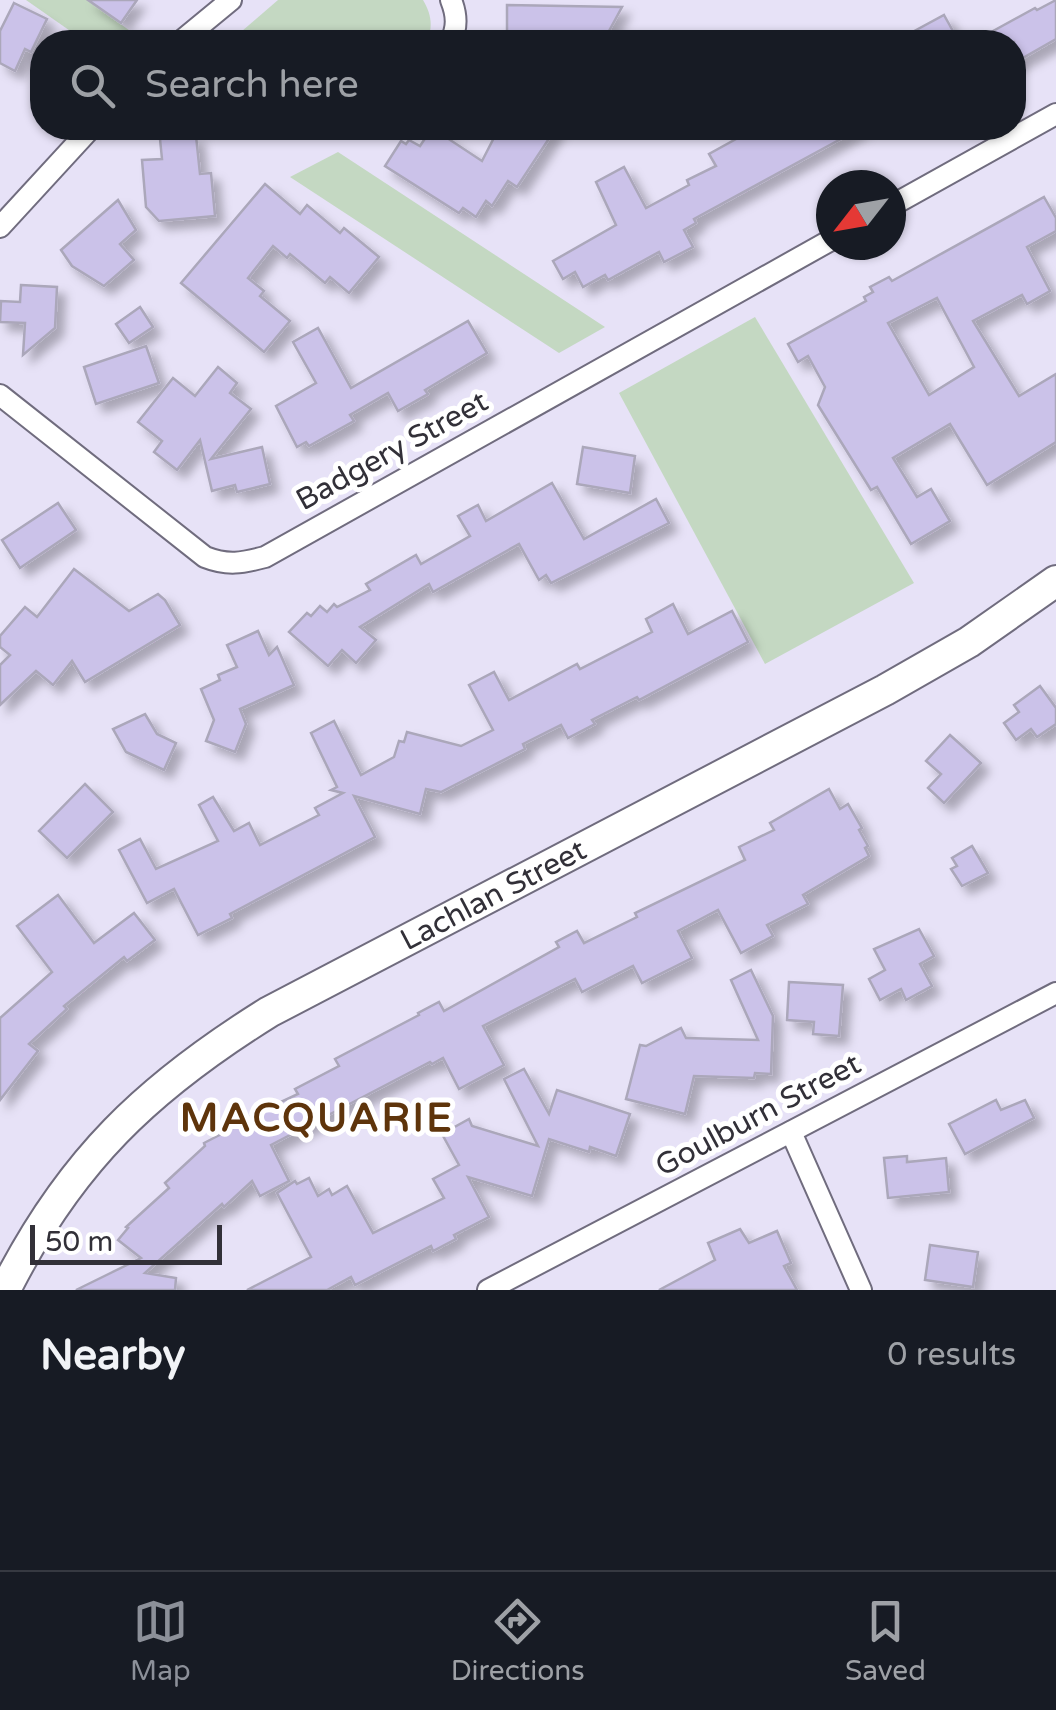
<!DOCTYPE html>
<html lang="en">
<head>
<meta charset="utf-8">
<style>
	body { margin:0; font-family:"Varela Round",sans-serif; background:#20242c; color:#f1f3f6 }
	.compass { position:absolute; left:816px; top:170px; width:90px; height:90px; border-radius:50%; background:#171b24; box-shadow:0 2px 8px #0004; rotate:239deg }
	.scale { position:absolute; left:30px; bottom:25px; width:192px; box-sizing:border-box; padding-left:10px; border:5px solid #323038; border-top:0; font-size:28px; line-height:35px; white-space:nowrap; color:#323038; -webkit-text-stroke:8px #fff; paint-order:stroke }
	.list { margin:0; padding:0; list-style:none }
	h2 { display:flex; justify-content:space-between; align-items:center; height:130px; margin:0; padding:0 40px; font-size:42px }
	h2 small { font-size:32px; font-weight:400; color:#9ea1a6 }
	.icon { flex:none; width:55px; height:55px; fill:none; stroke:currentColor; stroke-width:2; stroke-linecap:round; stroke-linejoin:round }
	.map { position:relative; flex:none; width:1056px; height:1290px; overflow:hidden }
	.search { position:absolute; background:#171b24; box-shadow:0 2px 8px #0004; left:30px; right:30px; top:30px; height:110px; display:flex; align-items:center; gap:25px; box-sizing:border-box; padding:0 35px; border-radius:40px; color:#9ea1a6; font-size:38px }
	.sheet { height:280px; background:#171b24 }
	nav { display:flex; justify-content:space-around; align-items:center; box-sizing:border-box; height:140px; border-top:2px solid #363941; background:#171b24; font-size:28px; color:#9ea1a6 }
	nav a { display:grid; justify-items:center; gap:5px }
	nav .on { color:#8c9099 }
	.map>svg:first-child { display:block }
</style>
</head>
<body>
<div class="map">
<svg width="1056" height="1290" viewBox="0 0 1056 1290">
	<defs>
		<filter id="shadow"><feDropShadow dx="8" dy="8" stdDeviation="5" flood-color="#0004"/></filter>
	</defs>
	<rect width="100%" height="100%" fill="#e7e2f7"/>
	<!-- green -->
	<g fill="#c4d8c2">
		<path d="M26,0H87L133,33L123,42H86Z"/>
		<path d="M278,0H423C431,13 434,28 426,42H236L242,31Z"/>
		<path d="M338,152L605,327L559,353L290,177Z"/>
		<path d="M755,317L914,583L765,664L619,393Z"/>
	</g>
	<!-- building -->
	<g fill="#cbc2e9" stroke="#aba7ba" stroke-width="2.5" fill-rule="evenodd" filter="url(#shadow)">
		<path d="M88,0H137L121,23Z"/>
		<path d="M1056,0V39L1014,63V42H973L1035,8L1037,10Z"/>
		<path d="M14,3L47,19L31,52L25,49L15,71L0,63V31Z"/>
		<path d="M507,5L622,7L603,42H577L564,36L507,34Z"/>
		<path d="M944,15L959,42H894Z"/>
		<path d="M432,128L482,161L499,128H556L517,187L508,181L492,206L486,201L476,217L463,208L459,213L385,166L401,141L406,144L409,140L420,146Z"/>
		<path d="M742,128H770L774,136L789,128H861L694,219L696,223L684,230L693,247L664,262L659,252L608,280L605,275L583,287L575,272L563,279L553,261L616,225L596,182L624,167L646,208L689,185L687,180L716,166L709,154L745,134Z"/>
		<path d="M196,136L200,174L211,173L215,216L159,221L146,207L142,160L162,159L160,139Z"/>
		<path d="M265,184L300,214L307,205L340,233L344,228L379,257L349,293L330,277L325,283L290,254L287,258L273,246L248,278L264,291L260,296L290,321L264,352L181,283Z"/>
		<path d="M1044,197L1056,218V231L1027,247L1050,291L1027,304L1022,295L973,321L1019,396L1056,374V442L987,485L950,424L893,458L917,497L931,489L950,521L911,544L877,487L871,490L818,405L825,387L808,356L798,362L788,344L866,301L864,297L873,292L870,287L889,277L892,281ZM937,298L974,367L929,395L888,323Z"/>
		<path d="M118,200L136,230L120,244L134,260L104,286L72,266L61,250Z"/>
		<path d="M21,285L57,287L55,328L23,355L25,323L0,322L1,301L20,302Z"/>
		<path d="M140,307L153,327L129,343L116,324Z"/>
		<path d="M468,321L487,353L425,390L428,394L398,411L388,393L350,415L354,421L309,446L306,442L297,447L276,406L316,383L293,342L318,328L351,388Z"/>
		<path d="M146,346L159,383L96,404L84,367Z"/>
		<path d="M218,367L237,383L230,393L251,409L211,459L262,447L270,484L237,492L235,485L212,491L200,440L177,470L154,452L162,441L138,422L173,378L195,396Z"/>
		<path d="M583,447L635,456L630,493L577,484Z"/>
		<path d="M552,483L584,539L656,499L669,523L551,583L546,575L539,580L519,544L433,592L429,584L360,627L376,640L356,663L342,650L328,666L289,632L307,613L311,616L320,606L327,612L334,604L337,607L370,590L366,584L416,555L421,564L470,536L458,516L478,505L486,521Z"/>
		<path d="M58,503L76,530L20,568L2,540Z"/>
		<path d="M74,569L129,611L158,594L165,600L180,625L85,682L72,661L53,685L36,671L0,705V665L10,655L0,647V636L25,607L37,617Z"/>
		<path d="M673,604L688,634L732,611L748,642L639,700L637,697L592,720L595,724L568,738L561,725L523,744L525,749L441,792L426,789L420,814L354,796L375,837L230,914L232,918L198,935L174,889L147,903L119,850L140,839L156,869L218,841L199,805L213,797L234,831L249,823L260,845L319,815L315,808L343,793L331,790L337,787L311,733L334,721L361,775L394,757L399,741L404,742L407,732L461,746L493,730L469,685L494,672L509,700L577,664L580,669L652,632L646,619Z"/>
		<path d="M258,631L269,655L277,647L294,685L240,709L246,724L235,752L206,741L214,720L201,689L220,680L218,675L237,667L227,645Z"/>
		<path d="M1040,686L1056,708V724L1037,737L1031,729L1016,740L1004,723L1019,712L1014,705Z"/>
		<path d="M145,714L157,734L176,743L164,770L126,752L113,729Z"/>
		<path d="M950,735L981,763L944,803L928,788L941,774L926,761Z"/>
		<path d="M85,784L113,812L67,858L39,831Z"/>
		<path d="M829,789L840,809L848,804L862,828L859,830L868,846L865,848L869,856L803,895L808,904L767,925L773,936L741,953L718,910L678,931L692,958L642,983L633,966L582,992L575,979L483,1026L504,1065L459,1089L443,1058L432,1064L430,1062L271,1145L289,1181L260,1196L252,1181L224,1207L222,1204L145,1273L176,1278L175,1290H76L141,1258L118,1240L128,1228L126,1227L169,1188L165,1183L205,1146L204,1143L237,1126L236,1123L298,1094L295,1089L339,1066L335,1059L419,1015L418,1013L439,1002L444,1011L559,947L556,942L577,931L584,943L637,917L635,913L745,860L739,847L774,830L770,823Z"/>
		<path d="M972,846L988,873L962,886L951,869L957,866L952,858Z"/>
		<path d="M58,895L94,943L134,913L155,940L127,961L124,957L64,1006L67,1009L29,1044L38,1051L0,1100V1018L52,972L17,926Z"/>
		<path d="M919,929L934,956L920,964L932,986L906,1000L901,989L880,1000L869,979L885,970L874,949Z"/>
		<path d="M751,970L773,1016L771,1074L755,1073L754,1078L694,1076L685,1114L626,1099L640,1045L646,1046L681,1028L686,1038L758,1040L731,980Z"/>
		<path d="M789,982L843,985L839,1036L813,1034L814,1022L787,1020Z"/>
		<path d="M524,1069L549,1114L557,1090L630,1114L616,1156L590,1147L589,1152L549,1139L532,1196L468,1177L489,1217L454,1235L456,1239L433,1251L431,1246L355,1285L351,1277L327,1290H247L311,1257L277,1193L295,1181L297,1184L309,1178L318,1196L329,1189L332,1195L347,1186L373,1233L444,1198L433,1179L459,1165L442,1134L469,1119L472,1126L538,1146L504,1079Z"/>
		<path d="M996,1100L1001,1110L1025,1100L1034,1118L965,1154L949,1124Z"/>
		<path d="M907,1156V1162L946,1158L949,1192L888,1198L884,1158Z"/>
		<path d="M740,1229L749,1243L777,1231L791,1263L784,1266L797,1290H659L715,1260L708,1243Z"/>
		<path d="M930,1245L978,1252L973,1287L925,1280Z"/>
	</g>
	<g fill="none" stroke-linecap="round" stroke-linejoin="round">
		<!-- street casing -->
		<g stroke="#706c7e" stroke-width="24">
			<g id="street">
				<path d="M180,42L231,0"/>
				<path d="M450,42C458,28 457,15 451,0"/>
				<path d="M891,206L1056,114"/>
				<path d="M0,227L91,128"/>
				<path d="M0,395L205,557C228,566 242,563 265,557L831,240"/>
				<path d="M791,1132L861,1290"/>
				<path d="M488,1290L1056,993"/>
			</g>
		</g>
		<!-- secondary casing -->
		<g stroke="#706c7e" stroke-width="34">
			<g id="secondary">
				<path id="s1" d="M5,1290C70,1161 147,1088 269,1012L885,690L969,642L1056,581"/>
			</g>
		</g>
		<!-- street -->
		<use href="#street" stroke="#fff" stroke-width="20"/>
		<!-- secondary -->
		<use href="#secondary" stroke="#fff" stroke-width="30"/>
	</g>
	<g text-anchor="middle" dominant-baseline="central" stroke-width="10" stroke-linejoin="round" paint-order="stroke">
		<!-- street labels -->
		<g font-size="30" fill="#323038" stroke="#fff">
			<text transform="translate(392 451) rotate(-29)">Badgery Street</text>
			<text stroke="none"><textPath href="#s1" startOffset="642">Lachlan Street</textPath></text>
			<text transform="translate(758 1115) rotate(-28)">Goulburn Street</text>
		</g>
		<!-- district labels -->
		<g font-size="40" font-weight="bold" letter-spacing="2.5" fill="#5e340b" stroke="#fff">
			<text x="317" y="1118">MACQUARIE</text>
		</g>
	</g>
</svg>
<svg class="compass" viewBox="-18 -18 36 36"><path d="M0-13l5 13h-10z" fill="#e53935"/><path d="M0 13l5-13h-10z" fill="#9ea1a6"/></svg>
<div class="scale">50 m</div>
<div class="search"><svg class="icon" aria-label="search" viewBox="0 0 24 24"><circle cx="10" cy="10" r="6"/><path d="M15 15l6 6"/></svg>Search here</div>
</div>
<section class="sheet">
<h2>Nearby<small>0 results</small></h2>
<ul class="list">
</ul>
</section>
<nav>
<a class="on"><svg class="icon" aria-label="map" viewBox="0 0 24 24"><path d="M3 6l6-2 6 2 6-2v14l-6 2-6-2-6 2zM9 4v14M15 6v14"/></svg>Map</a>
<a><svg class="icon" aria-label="directions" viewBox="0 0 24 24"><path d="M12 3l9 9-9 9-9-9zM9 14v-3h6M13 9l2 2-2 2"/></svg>Directions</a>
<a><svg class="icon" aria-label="saved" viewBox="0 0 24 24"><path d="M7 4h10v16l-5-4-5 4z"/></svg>Saved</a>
</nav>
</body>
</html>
